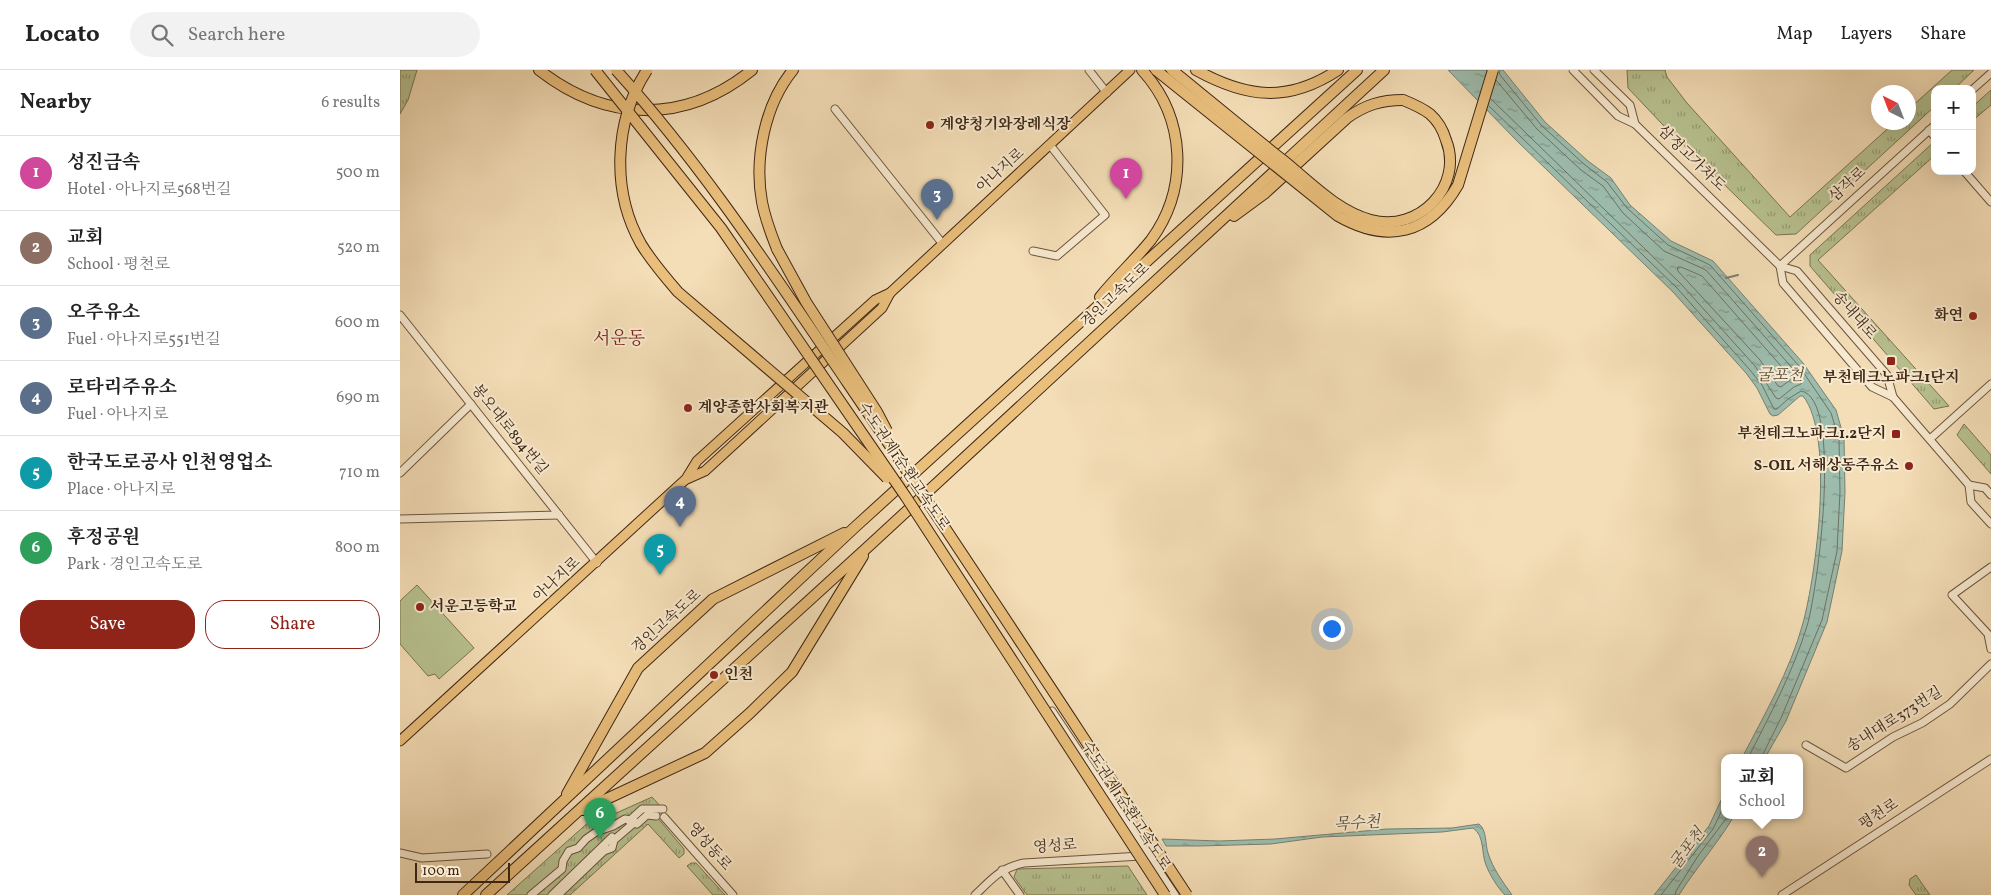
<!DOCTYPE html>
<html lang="en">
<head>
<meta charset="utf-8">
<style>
	body { margin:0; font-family:Vollkorn,"Noto Serif KR",serif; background:#f2f2f2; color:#222 }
	.controls { position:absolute; right:15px; top:15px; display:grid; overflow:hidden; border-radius:10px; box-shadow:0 5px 20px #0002 }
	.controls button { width:45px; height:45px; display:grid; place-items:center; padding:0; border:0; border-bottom:1px solid #e0e0e0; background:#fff; color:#222; font:25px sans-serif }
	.compass { position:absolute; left:1471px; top:15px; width:45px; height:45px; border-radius:50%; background:#fff; box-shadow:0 5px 20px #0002; rotate:318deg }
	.scale { position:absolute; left:15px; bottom:12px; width:95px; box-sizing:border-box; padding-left:5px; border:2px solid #3f2716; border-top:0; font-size:14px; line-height:18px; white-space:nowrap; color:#3f2716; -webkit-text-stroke:4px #f8ead0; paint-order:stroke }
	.you { position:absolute; left:931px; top:558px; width:18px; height:18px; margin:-12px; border:4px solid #fff; border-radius:50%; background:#1a73e8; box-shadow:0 0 0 8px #1a73e833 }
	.badge { display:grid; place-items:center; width:32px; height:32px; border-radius:50%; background:#8f2418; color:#fff; font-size:16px; font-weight:700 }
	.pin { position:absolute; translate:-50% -41px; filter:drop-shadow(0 1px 2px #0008) }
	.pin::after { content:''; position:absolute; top:26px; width:18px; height:15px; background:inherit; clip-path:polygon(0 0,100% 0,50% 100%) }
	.popup { position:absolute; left:1321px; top:684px; width:82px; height:65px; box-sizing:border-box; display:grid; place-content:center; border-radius:10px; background:#fff; filter:drop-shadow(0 1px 4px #0005); font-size:16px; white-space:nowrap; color:#767676 }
	.popup b { font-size:19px; color:#222 }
	.popup::after { content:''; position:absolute; left:50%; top:100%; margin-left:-10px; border:10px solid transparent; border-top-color:#fff }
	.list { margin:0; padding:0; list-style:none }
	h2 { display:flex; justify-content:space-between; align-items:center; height:65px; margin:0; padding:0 20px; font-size:21px }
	h2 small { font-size:16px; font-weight:400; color:#767676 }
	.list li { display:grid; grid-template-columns:32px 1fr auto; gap:15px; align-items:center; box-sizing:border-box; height:75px; padding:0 20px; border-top:1px solid #e0e0e0 }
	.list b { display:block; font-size:19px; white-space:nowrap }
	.list p { margin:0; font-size:16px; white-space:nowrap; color:#767676 }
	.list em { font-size:16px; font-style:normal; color:#767676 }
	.actions { display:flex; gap:10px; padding:15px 20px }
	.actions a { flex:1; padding:11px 0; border:1px solid #8f2418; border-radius:20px; text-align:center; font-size:18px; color:#8f2418 }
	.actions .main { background:#8f2418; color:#fff }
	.icon { flex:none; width:28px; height:28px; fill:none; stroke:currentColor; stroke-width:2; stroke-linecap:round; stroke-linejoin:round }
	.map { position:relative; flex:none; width:1591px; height:825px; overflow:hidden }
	header { display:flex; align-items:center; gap:30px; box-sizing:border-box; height:70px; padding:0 25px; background:#fff; border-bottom:1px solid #e0e0e0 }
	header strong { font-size:24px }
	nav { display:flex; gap:28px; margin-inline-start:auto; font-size:18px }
	.search { width:350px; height:45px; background:#f2f2f2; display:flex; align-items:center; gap:12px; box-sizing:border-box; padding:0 18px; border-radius:28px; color:#767676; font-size:19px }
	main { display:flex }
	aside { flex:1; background:#fff }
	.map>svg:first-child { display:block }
</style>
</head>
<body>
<header>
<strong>Locato</strong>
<div class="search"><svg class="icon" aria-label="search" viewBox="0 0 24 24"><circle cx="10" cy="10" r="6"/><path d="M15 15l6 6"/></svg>Search here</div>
<nav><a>Map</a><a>Layers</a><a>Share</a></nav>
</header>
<main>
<aside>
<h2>Nearby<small>6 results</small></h2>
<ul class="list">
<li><span class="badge" style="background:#d1479c">1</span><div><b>성진금속</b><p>Hotel · 아나지로568번길</p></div><em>500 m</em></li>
<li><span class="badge" style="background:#8d6e63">2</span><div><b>교회</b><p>School · 평천로</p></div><em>520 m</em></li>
<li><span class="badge" style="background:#5c6f8a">3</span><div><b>오주유소</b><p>Fuel · 아나지로551번길</p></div><em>600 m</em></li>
<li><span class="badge" style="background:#5c6f8a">4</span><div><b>로타리주유소</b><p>Fuel · 아나지로</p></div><em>690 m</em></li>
<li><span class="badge" style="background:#0f9aa8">5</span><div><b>한국도로공사 인천영업소</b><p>Place · 아나지로</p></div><em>710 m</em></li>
<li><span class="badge" style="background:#2e9e5b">6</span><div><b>후정공원</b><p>Park · 경인고속도로</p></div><em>800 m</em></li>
</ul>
<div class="actions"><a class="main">Save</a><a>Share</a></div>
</aside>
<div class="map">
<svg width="1591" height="825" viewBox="0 0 1591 825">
	<defs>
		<pattern id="park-tufts" width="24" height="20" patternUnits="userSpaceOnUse" patternTransform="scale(1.25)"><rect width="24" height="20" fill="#b8c291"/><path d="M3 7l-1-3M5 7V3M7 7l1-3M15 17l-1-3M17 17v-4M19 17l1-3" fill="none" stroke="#979e75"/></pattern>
		<pattern id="water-ripples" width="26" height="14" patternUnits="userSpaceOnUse" patternTransform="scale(1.25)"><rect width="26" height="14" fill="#9cbcad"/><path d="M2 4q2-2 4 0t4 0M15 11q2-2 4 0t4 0" fill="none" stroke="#81998c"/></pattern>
	</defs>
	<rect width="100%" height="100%" fill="#f4deb7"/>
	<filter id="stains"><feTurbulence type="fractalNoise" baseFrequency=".004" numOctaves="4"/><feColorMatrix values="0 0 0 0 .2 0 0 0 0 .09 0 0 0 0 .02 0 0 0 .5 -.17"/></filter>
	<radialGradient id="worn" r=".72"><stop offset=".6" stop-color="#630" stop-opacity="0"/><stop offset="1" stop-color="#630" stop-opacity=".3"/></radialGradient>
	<!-- grass -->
	<path fill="#b8c291" stroke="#7c7454" d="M17,515L74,578L39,609L35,604L28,606L0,574V531Z"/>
	<!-- park -->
	<g fill="url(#park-tufts)" stroke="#7c7454">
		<path d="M0,0H17L8,30L0,44Z"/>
		<path d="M1227,0H1265L1267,7L1287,33L1390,147L1494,53L1508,52L1509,39L1552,0H1574L1554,19H1535V36L1396,164L1376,165L1263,55L1228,18Z"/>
		<path d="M1591,20V35L1572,51V37Z"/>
		<path d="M1535,71V85L1418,190L1549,336L1534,339L1410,196V185Z"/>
		<path d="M1564,354L1591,385V404L1557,365Z"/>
		<path d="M252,727L263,739L256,746L284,779V784L279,788L248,754L170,825H107L191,750L194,753Z"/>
		<path d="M291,793H296L325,825H313L287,796Z"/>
		<path d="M728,796L747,825H627L614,807L617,799Z"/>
		<path d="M1516,805L1530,825H1516L1509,815L1510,809Z"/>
	</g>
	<!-- water -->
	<g fill="url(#water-ripples)" stroke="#778071">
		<path d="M1048,0H1103L1145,52L1188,91L1211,108L1230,135L1271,171L1313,191L1403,293L1436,340L1444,368L1445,422L1442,481L1427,552L1386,651L1365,688H1342C1364,645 1390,601 1403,553C1416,505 1435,366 1403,326H1400L1378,345L1373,346L1370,344L1357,318L1346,303L1273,222L1118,72Z"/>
		<path d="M1324,724V746H1334C1318,773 1296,798 1279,825H1254L1309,756Z"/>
		<path d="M1079,754C1087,760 1085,774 1088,783C1093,799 1103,812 1112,825H1105C1097,817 1090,805 1086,795C1081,783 1085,766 1073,758L1042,762L922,767L871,774L799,776H766L762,769L819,771L875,769L987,759L1052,758Z"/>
	</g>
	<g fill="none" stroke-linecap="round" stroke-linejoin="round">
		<!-- shore -->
		<g stroke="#6e7262" stroke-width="1">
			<path d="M1099,0L1100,5L1141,55L1185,95L1207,112L1227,138L1268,175L1310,195L1399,296L1431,343L1439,369L1440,422L1437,481L1422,550L1381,648L1361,688"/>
			<path d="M1091,29L1281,214L1355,296L1376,328L1379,329L1394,317L1401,314L1402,311L1394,300L1306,200L1264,181L1223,143L1203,116L1181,100L1137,59L1096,10"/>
			<path d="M1089,36L1277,218L1350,300L1362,315L1374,339H1377L1388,329L1401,321C1444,328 1417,524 1407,556C1393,602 1370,645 1348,688"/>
			<path d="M1278,197H1281L1302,206L1388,304L1390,310L1381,317L1378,316L1360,290L1278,201Z"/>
			<path d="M1261,825L1313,759L1324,736"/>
			<path d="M1275,825L1276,821L1298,786L1328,746"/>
		</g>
		<!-- stream -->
		<path stroke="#778071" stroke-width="2" d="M1326,208L1338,205"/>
		<!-- minor casing -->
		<g stroke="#6c553e" stroke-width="9">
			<g id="minor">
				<path d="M689,0L707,23"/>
				<path d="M1173,0L1218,46L1235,54L1380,196L1397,201L1487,305L1493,327"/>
				<path d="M1194,0L1230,35L1235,54"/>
				<path d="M1572,20L1591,3"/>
				<path d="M435,39L542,173"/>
				<path d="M1529,60L1535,67"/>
				<path d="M1564,101L1591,132"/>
				<path d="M633,181L657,186L705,145L650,75"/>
				<path d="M1380,196L1383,213L1472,317L1493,327L1569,415L1571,432L1591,454"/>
				<path d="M1380,196L1535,55"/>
				<path d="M0,245L197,493"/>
				<path d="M1530,369L1591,314"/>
				<path d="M0,403L71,334"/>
				<path d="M1569,415L1585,418L1591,425"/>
				<path d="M0,449L159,445"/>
				<path d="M1591,497L1552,525L1588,564L1591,579"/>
				<path d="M652,641L775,825"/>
				<path d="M1406,675L1446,698L1493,667L1522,653L1550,634L1591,594"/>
				<path d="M264,747L333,825"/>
				<path d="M229,751L242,739H263"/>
				<path d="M0,783L22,788L87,784"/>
				<path d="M602,800L620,825"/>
				<path d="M131,825L162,799L163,791L169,781L178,778L186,769L196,762L213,756L225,749L230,750"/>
				<path d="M152,825L212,767"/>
				<path d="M158,825L204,781L212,778L214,770L235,752L237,754L247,745L256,746"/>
				<path d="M575,825C592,809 600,798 624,793L741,786"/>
				<path d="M1382,825L1591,689"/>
			</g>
		</g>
		<!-- major casing -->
		<g stroke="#3f2716" stroke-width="11">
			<g id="major">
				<path d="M287,409L305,401L482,238L490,223L730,0"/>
				<path d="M0,671L286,409L297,391L475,230L490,223"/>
			</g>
		</g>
		<!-- highway casing -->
		<g stroke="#3f2716" stroke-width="12">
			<g id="highway">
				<path d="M139,0C207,53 285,54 352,0"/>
				<path d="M796,0C847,28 888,33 938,0"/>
				<path d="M834,146L864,124L947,48C965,35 981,30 1003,30"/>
				<path d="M377,179C371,164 365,148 362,132C354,88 365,34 393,0"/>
				<path d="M700,227C716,207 735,190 751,170C789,118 786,48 742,0"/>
				<path d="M167,724L238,598L313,529L444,463"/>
				<path d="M183,740L305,683L350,643L392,602L463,486"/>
				<path d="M63,825L454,458L957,0"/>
				<path d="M86,825L470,475L984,0"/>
			</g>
		</g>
		<!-- minor -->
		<use href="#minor" stroke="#f8ead0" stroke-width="7"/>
		<!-- major -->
		<use href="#major" stroke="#eabf7c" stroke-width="9"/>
		<!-- highway -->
		<use href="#highway" stroke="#eabf7c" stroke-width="10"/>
		<!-- highway-bridge casing -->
		<g stroke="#3f2716" stroke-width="12" stroke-linecap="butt">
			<g id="highway-bridge">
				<path d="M195,0L321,158L506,427L765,825"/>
				<path d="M216,0C303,96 374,205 447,312C562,481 674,654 787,825"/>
				<path d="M247,0C214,51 211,121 241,174C252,192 265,207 278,222L443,363L487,408"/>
				<path d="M756,0L938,146C987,174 1029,165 1058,115L1093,0"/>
				<path d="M772,0C809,30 846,61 884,91C910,112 937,141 971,150C1019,163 1064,116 1046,70C1043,60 1038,51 1030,44C1022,38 1013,34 1003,30"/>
				<path d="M377,179L406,232L477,342L487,361"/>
			</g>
		</g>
		<!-- highway-bridge -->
		<use href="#highway-bridge" stroke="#eabf7c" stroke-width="10"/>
	</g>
	<!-- markers -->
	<g fill="#8f2418" stroke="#f8ead0" stroke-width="2">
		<circle cx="530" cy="55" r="5"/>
		<circle cx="1573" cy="246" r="5"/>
		<rect x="1486" y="286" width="10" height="10" rx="2.5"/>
		<circle cx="288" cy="338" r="5"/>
		<rect x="1491" y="359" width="10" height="10" rx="2.5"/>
		<circle cx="1509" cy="396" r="5"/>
		<circle cx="20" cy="537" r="5"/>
		<circle cx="314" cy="605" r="5"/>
	</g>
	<g text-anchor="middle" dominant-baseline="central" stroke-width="4" stroke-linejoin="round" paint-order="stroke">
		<!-- poi labels -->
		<g font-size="15" font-weight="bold" fill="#3f2716" stroke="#f8ead0" text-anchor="start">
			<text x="540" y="55">계양청기와장례식장</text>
			<text x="1563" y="246" text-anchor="end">화연</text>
			<text x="1491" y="308" text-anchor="middle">부천테크노파크1단지</text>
			<text x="298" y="338">계양종합사회복지관</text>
			<text x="1486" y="364" text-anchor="end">부천테크노파크1.2단지</text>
			<text x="1499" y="396" text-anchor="end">S-OIL 서해상동주유소</text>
			<text x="30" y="537">서운고등학교</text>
			<text x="324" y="605">인천</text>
		</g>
		<!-- street labels -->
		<g font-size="15" fill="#3f2716" stroke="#f8ead0">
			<text transform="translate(1291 89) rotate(44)">삼정고가차도</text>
			<text transform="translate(601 101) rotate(-42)">아나지로</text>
			<text transform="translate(1448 115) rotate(-42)">삼작로</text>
			<text transform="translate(716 226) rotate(-43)">경인고속도로</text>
			<text transform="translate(1454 246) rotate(49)">송내대로</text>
			<text transform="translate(109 360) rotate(51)">봉오대로894번길</text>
			<text transform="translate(503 397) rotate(56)">수도권제1순환고속도로</text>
			<text transform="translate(157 510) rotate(-43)">아나지로</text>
			<text transform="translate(267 552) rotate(-42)">경인고속도로</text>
			<text transform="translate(1495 650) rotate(-32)">송내대로373번길</text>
			<text transform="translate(725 736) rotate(57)">수도권제1순환고속도로</text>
			<text transform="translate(1479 745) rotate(-33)">평천로</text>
			<text transform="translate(309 777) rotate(49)">영성동로</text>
			<text transform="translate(655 777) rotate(-4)">영성로</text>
		</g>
		<!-- water labels -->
		<g font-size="16" font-style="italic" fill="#564c3c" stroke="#f8ead0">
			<text x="1380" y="306">굴포천</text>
			<text transform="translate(957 754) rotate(-4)">목수천</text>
			<text transform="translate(1288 779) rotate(-53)">굴포천</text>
		</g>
		<!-- quarter labels -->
		<g font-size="18" fill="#7a1f14" stroke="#f8ead0">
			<text x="219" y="269">서운동</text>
		</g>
	</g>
	<rect width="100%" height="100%" filter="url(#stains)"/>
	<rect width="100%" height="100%" fill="url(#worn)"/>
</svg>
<div class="controls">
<button>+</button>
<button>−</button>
</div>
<svg class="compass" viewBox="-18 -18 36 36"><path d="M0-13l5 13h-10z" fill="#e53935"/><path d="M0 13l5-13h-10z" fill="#767676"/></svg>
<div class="scale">100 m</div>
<div class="you"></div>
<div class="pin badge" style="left:726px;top:129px;background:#d1479c">1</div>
<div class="pin badge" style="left:1362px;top:807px;background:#8d6e63">2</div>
<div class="popup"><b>교회</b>School</div>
<div class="pin badge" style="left:537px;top:150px;background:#5c6f8a">3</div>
<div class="pin badge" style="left:280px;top:457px;background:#5c6f8a">4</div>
<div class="pin badge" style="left:260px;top:505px;background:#0f9aa8">5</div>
<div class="pin badge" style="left:200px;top:769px;background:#2e9e5b">6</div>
</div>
</main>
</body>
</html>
